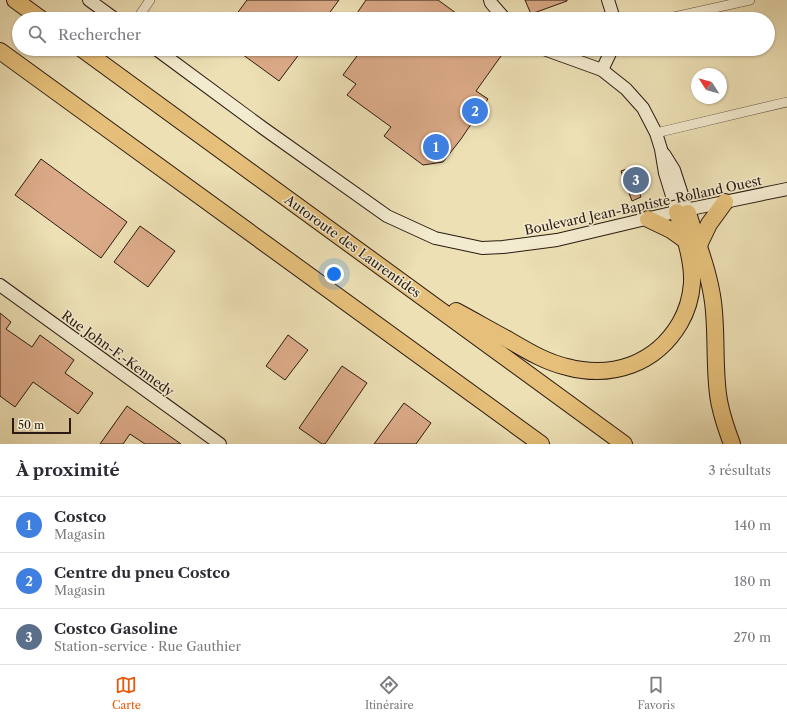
<!DOCTYPE html>
<html lang="fr">
<head>
<meta charset="utf-8">
<style>
	body { margin:0; font-family:"Libre Caslon Text",serif; background:#f2f2f3; color:#2b2b33 }
	.compass { position:absolute; left:691px; top:68px; width:36px; height:36px; border-radius:50%; background:#fff; box-shadow:0 1px 3px #0004; rotate:306deg }
	.scale { position:absolute; left:12px; bottom:10px; width:59px; box-sizing:border-box; padding-left:4px; border:2px solid #2a1a11; border-top:0; font-size:11px; line-height:14px; white-space:nowrap; color:#2a1a11; -webkit-text-stroke:3px #f3ebcf; paint-order:stroke }
	.you { position:absolute; left:334px; top:274px; width:14px; height:14px; margin:-10px; border:3px solid #fff; border-radius:50%; background:#1a73e8; box-shadow:0 0 0 6px #1a73e833 }
	.badge { display:grid; place-items:center; width:26px; height:26px; border-radius:50%; background:#ea580c; color:#fff; font-size:13px; font-weight:700 }
	.pin { position:absolute; translate:-50% -50%; border:2px solid #fff; box-shadow:0 1px 4px #0006 }
	.list { margin:0; padding:0; list-style:none }
	h2 { display:flex; justify-content:space-between; align-items:center; height:52px; margin:0; padding:0 16px; font-size:17px }
	h2 small { font-size:13px; font-weight:400; color:#7c7c81 }
	.list li { display:grid; grid-template-columns:26px 1fr auto; gap:12px; align-items:center; box-sizing:border-box; height:56px; padding:0 16px; border-top:1px solid #e1e1e2 }
	.list b { display:block; font-size:15px; white-space:nowrap }
	.list p { margin:0; font-size:13px; white-space:nowrap; color:#7c7c81 }
	.list em { font-size:13px; font-style:normal; color:#7c7c81 }
	.icon { flex:none; width:22px; height:22px; fill:none; stroke:currentColor; stroke-width:2; stroke-linecap:round; stroke-linejoin:round }
	.map { position:relative; flex:none; width:787px; height:444px; overflow:hidden }
	.search { position:absolute; background:#fff; box-shadow:0 1px 3px #0004; left:12px; right:12px; top:12px; height:44px; display:flex; align-items:center; gap:10px; box-sizing:border-box; padding:0 14px; border-radius:22px; color:#7c7c81; font-size:15px }
	.sheet { height:220px; background:#fff }
	nav { display:flex; justify-content:space-around; align-items:center; box-sizing:border-box; height:56px; border-top:1px solid #e1e1e2; background:#fff; font-size:11px; color:#7c7c81 }
	nav a { display:grid; justify-items:center; gap:2px }
	nav .on { color:#ea580c }
	.map>svg:first-child { display:block }
</style>
</head>
<body>
<div class="map">
<svg width="787" height="444" viewBox="0 0 787 444">
	<rect width="100%" height="100%" fill="#ede0b5"/>
	<filter id="stains"><feTurbulence type="fractalNoise" baseFrequency=".005" numOctaves="4"/><feColorMatrix values="0 0 0 0 .2 0 0 0 0 .09 0 0 0 0 .02 0 0 0 .5 -.17"/></filter>
	<radialGradient id="worn" r=".72"><stop offset=".6" stop-color="#630" stop-opacity="0"/><stop offset="1" stop-color="#630" stop-opacity=".3"/></radialGradient>
	<!-- building -->
	<g fill="#dcab89" stroke="#2a1a11">
		<path d="M247,0H339L325,19H233Z"/>
		<path d="M366,0H438L464,19H353Z"/>
		<path d="M525,0H567V1L531,14Z"/>
		<path d="M235,49H303L279,81Z"/>
		<path d="M362,49H506L476,91L488,99L461,139L443,162L423,165L384,136L391,127L347,95L356,84L343,75Z"/>
		<path d="M41,159L127,222L101,258L15,195Z"/>
		<path d="M630,168L641,197L632,201L621,171Z"/>
		<path d="M140,226L175,251L148,287L114,262Z"/>
		<path d="M0,313L11,322L6,329L32,347L40,335L74,360L65,373L93,393L78,414L33,382L15,407L0,396Z"/>
		<path d="M288,335L308,350L285,380L266,366Z"/>
		<path d="M342,366L367,383L325,444H322L299,428Z"/>
		<path d="M404,403L431,423L416,444H374Z"/>
		<path d="M127,406L181,444H145L130,434L123,444H100Z"/>
	</g>
	<g fill="none" stroke-linecap="round" stroke-linejoin="round">
		<!-- street casing -->
		<g stroke="#5b4c3a" stroke-width="10">
			<g id="street">
				<path d="M137,19L150,0"/>
				<path d="M665,19L750,0"/>
				<path d="M656,133L787,102"/>
			</g>
		</g>
		<!-- secondary casing -->
		<g stroke="#2a1a11" stroke-width="14">
			<g id="secondary">
				<path d="M89,0L115,19"/>
				<path d="M490,0L491,3L505,19"/>
				<path d="M608,0L614,19"/>
				<path d="M156,49L263,128L387,216L435,238L482,248L503,247L557,240L671,213L787,189"/>
				<path d="M544,49L602,70L626,89L643,108L656,133L661,149L665,173L677,212"/>
				<path d="M602,70L612,49"/>
				<path d="M664,154L674,170L687,210"/>
				<path d="M0,285L220,444"/>
			</g>
		</g>
		<!-- highway casing -->
		<g stroke="#2a1a11" stroke-width="18">
			<g id="highway">
				<path d="M15,0L41,19"/>
				<path d="M82,49L624,444"/>
				<path d="M0,51L541,444"/>
				<path d="M688,213C697,243 709,271 713,302C717,332 714,363 718,394C720,411 726,428 732,444"/>
				<path d="M648,219L671,230L685,240"/>
				<path d="M699,245L709,224L725,202"/>
				<path d="M456,311C473,320 490,330 507,339C526,350 545,362 567,367C612,379 656,364 680,323C687,311 691,297 692,283C693,260 684,234 677,212"/>
			</g>
		</g>
		<!-- street -->
		<use href="#street" stroke="#f3ebcf" stroke-width="9"/>
		<!-- secondary -->
		<use href="#secondary" stroke="#f3ebcf" stroke-width="12"/>
		<!-- highway -->
		<use href="#highway" stroke="#e6c07a" stroke-width="16"/>
	</g>
	<g text-anchor="middle" dominant-baseline="central" stroke-width="3" stroke-linejoin="round" paint-order="stroke">
		<!-- street labels -->
		<g font-size="13" fill="#2a1a11" stroke="#f3ebcf">
			<text transform="translate(643 205) rotate(-12)">Boulevard Jean-Baptiste-Rolland Ouest</text>
			<text transform="translate(353 246) rotate(36)">Autoroute des Laurentides</text>
			<text transform="translate(118 353) rotate(36)">Rue John-F.-Kennedy</text>
		</g>
	</g>
	<rect width="100%" height="100%" filter="url(#stains)"/>
	<rect width="100%" height="100%" fill="url(#worn)"/>
</svg>
<svg class="compass" viewBox="-18 -18 36 36"><path d="M0-13l5 13h-10z" fill="#e53935"/><path d="M0 13l5-13h-10z" fill="#7c7c81"/></svg>
<div class="scale">50 m</div>
<div class="you"></div>
<div class="pin badge" style="left:436px;top:147px;background:#3f7fe0">1</div>
<div class="pin badge" style="left:475px;top:111px;background:#3f7fe0">2</div>
<div class="pin badge" style="left:636px;top:180px;background:#5c6f8a">3</div>
<div class="search"><svg class="icon" aria-label="search" viewBox="0 0 24 24"><circle cx="10" cy="10" r="6"/><path d="M15 15l6 6"/></svg>Rechercher</div>
</div>
<section class="sheet">
<h2>À proximité<small>3 résultats</small></h2>
<ul class="list">
<li><span class="badge" style="background:#3f7fe0">1</span><div><b>Costco</b><p>Magasin</p></div><em>140 m</em></li>
<li><span class="badge" style="background:#3f7fe0">2</span><div><b>Centre du pneu Costco</b><p>Magasin</p></div><em>180 m</em></li>
<li><span class="badge" style="background:#5c6f8a">3</span><div><b>Costco Gasoline</b><p>Station-service · Rue Gauthier</p></div><em>270 m</em></li>
</ul>
</section>
<nav>
<a class="on"><svg class="icon" aria-label="map" viewBox="0 0 24 24"><path d="M3 6l6-2 6 2 6-2v14l-6 2-6-2-6 2zM9 4v14M15 6v14"/></svg>Carte</a>
<a><svg class="icon" aria-label="directions" viewBox="0 0 24 24"><path d="M12 3l9 9-9 9-9-9zM9 14v-3h6M13 9l2 2-2 2"/></svg>Itinéraire</a>
<a><svg class="icon" aria-label="saved" viewBox="0 0 24 24"><path d="M7 4h10v16l-5-4-5 4z"/></svg>Favoris</a>
</nav>
</body>
</html>
